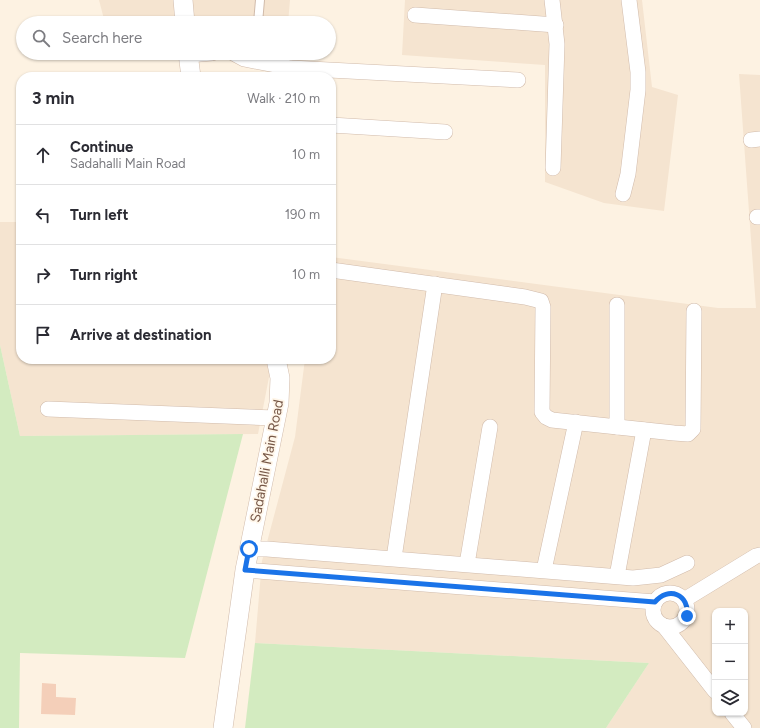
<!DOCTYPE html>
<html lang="en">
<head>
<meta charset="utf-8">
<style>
	body { margin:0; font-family:Figtree,sans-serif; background:#f2f2f3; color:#2b2b33 }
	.controls { position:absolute; right:12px; bottom:12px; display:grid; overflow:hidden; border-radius:8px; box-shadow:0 1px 3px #0004 }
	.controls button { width:36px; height:36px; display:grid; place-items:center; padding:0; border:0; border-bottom:1px solid #e1e1e2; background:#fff; color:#2b2b33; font:20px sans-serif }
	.stop { position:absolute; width:12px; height:12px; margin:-9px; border:3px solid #1a73e8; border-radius:50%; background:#fff }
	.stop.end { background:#1a73e8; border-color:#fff; box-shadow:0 1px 4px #0008 }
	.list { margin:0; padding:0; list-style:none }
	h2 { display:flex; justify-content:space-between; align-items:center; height:52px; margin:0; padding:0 16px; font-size:17px }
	h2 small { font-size:13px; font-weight:400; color:#7c7c81 }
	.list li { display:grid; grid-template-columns:26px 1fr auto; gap:12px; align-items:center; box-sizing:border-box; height:60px; padding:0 16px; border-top:1px solid #e1e1e2 }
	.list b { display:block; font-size:15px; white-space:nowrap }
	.list p { margin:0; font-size:13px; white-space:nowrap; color:#7c7c81 }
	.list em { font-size:13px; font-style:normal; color:#7c7c81 }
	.icon { flex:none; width:22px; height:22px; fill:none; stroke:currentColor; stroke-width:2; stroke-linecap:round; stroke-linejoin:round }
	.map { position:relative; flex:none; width:760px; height:728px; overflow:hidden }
	.search { position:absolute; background:#fff; box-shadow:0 1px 3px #0004; left:16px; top:16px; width:320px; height:44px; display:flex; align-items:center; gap:10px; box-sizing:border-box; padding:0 14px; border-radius:22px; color:#7c7c81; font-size:15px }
	.panel { position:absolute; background:#fff; box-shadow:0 1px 3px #0004; left:16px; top:72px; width:320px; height:292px; border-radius:16px }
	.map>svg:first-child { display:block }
</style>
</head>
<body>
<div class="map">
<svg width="760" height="728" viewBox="0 0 760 728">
	<rect width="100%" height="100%" fill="#fdf2e2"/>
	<!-- residential -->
	<g fill="#f5e4d0" fill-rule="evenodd">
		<path d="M99,0H290L288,23H105Z"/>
		<path d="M405,0H642L652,87L678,95L664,211L604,203L545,182V65L402,55Z"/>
		<path d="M739,74L760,75V728H606L649,663L255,643L262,561L295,437L305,359H331V257L718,308H756ZM715,611H745V713H715Z"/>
		<path d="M0,222H21V359H266L270,372L258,434L20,436L0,345Z"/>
	</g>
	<!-- green -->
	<g fill="#d3ebc0">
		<path d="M0,345L20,436L243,434L185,658L20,653L19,728H0Z"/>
		<path d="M255,643L649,663L606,728H245Z"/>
	</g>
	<!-- building -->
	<path fill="#f4cfb9" d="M42,683L56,684V697L76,698L75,715L41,714Z"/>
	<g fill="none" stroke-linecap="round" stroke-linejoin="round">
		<!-- service casing -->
		<g stroke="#d1bbab" stroke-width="10">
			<path id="service" d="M258,23L260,0"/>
		</g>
		<!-- minor casing -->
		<g stroke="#d1bbab" stroke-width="16">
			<g id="minor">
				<path d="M552,0L557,44L553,168"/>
				<path d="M415,15L556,25"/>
				<path d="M233,53L244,59L291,68L518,80"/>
				<path d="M189,55L212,53"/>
				<path d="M331,125L445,132"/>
				<path d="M751,140L760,139"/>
				<path d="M623,194L628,174L638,90V72L629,0"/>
				<path d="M757,217H760"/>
				<path d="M331,270L525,297L541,301L543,307L542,412L546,417L552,420L674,433L688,434L693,429L694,311"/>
				<path d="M617,305V427"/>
				<path d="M48,409L276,418"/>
				<path d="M249,549H267L633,578L661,575L687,563"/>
				<path d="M394,558L435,284"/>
				<path d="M467,564L490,427"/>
				<path d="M245,570L655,602"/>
				<path d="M544,570L576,422"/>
				<path d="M617,576L644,430"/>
				<circle cx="670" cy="610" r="17"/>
				<path d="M684,600L756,556L760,555"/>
				<path d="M664,626L715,691"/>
				<path d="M732,713L744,728"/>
			</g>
		</g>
		<!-- tertiary casing -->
		<g stroke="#d1bbab" stroke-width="20">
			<g id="tertiary">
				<path d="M183,0L185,23"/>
				<path d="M188,53L191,77"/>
				<path d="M223,728L245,570L279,403L280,378L276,359"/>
			</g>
		</g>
		<!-- service -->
		<use href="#service" stroke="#fff" stroke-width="8"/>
		<!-- minor -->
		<use href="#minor" stroke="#fff" stroke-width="15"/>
		<!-- tertiary -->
		<use href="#tertiary" stroke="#fff" stroke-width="19"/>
	</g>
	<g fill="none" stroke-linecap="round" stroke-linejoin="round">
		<!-- route -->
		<path stroke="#1a73e8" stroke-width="5" d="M249,549L245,570L655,602C668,586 690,594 687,616"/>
	</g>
	<g text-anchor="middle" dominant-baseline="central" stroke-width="3.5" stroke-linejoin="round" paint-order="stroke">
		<!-- street labels -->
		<g font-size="14" fill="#765747" stroke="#fff6e9">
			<text transform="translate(267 461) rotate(-79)">Sadahalli Main Road</text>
		</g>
	</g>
</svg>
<div class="controls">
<button>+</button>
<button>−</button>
<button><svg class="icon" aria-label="layers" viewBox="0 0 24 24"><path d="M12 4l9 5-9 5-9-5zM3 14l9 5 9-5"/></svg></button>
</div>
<div class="stop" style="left:249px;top:549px"></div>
<div class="stop end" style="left:687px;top:616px"></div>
<div class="search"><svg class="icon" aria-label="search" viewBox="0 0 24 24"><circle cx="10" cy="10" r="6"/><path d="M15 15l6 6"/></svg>Search here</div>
<section class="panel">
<h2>3 min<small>Walk · 210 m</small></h2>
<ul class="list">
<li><svg class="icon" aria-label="ahead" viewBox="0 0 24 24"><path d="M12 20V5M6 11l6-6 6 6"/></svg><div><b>Continue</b><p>Sadahalli Main Road</p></div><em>10 m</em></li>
<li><svg class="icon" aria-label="left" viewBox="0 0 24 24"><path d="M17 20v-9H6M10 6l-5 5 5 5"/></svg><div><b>Turn left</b></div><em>190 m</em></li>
<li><svg class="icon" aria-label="right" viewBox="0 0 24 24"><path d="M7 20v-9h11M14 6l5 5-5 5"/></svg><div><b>Turn right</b></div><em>10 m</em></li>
<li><svg class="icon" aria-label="arrive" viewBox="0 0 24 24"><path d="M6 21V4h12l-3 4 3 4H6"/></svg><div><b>Arrive at destination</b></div></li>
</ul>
</section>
</div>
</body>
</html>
